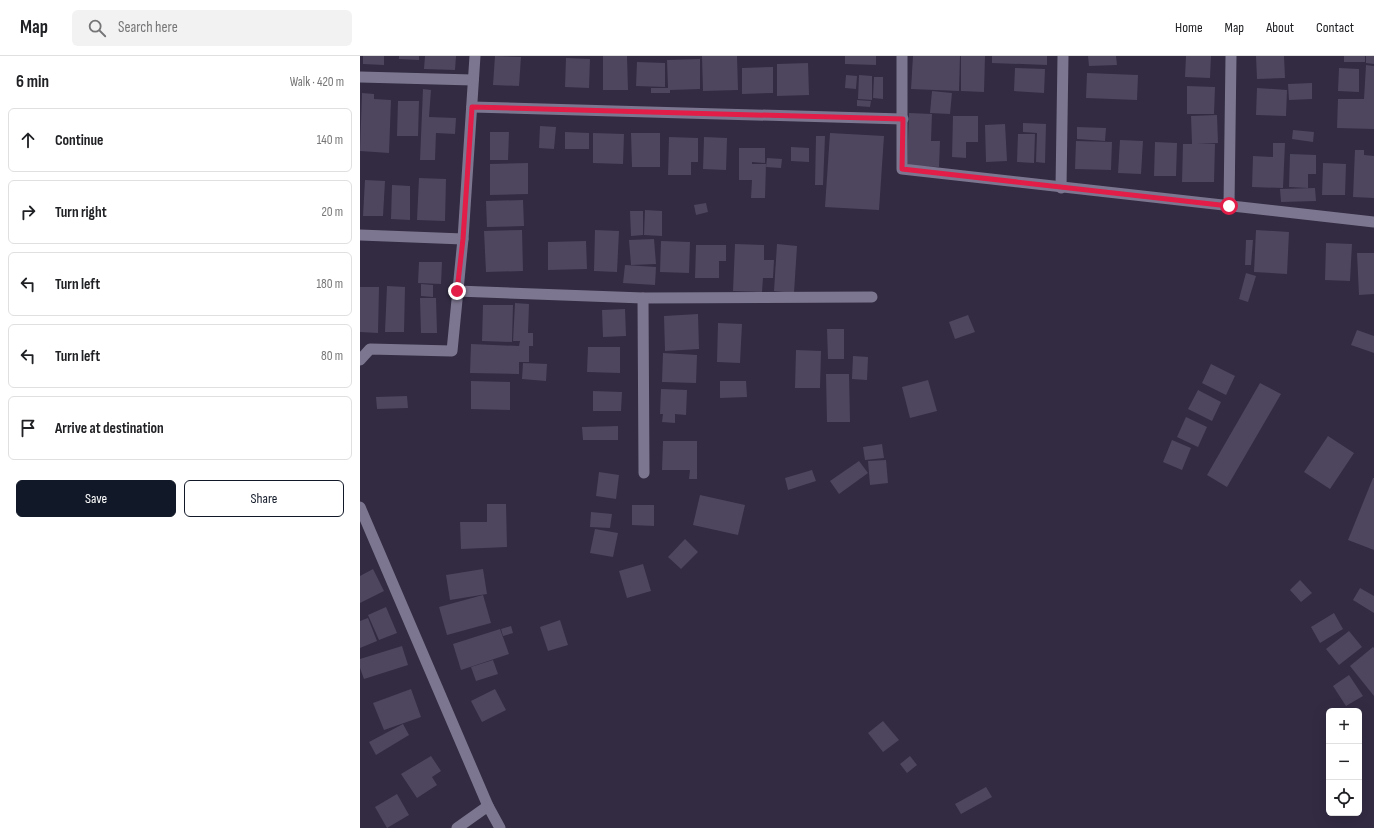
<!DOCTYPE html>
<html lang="en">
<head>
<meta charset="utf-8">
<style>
	body { margin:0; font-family:"Sofia Sans Condensed",sans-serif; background:#f2f2f2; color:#202124 }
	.controls { position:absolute; right:12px; bottom:12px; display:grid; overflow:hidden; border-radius:6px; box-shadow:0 4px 16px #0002 }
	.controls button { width:36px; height:36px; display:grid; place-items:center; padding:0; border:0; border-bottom:1px solid #e0e0e0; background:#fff; color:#202124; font:20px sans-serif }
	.stop { position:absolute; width:12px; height:12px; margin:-9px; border:3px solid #e11d48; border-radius:50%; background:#fff }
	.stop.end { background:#e11d48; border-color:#fff; box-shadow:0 1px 4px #0008 }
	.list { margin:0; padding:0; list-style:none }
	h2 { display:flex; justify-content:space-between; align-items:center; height:52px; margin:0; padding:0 16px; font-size:17px }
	h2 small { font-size:13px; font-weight:400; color:#757577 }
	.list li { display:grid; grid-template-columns:26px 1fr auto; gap:12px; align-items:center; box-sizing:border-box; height:64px; margin:0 8px 8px; padding:0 8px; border:1px solid #e0e0e0; border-radius:6px }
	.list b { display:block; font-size:15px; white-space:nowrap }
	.list em { font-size:13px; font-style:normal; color:#757577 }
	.actions { display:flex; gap:8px; padding:12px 16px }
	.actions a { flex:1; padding:9px 0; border:1px solid #111827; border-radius:6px; text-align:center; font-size:14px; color:#111827 }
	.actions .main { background:#111827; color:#fff }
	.icon { flex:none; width:22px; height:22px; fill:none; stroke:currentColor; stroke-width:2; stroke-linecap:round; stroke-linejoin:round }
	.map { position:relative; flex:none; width:1014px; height:772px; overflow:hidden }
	header { display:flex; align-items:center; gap:24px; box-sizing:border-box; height:56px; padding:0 20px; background:#fff; border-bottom:1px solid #e0e0e0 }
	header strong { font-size:19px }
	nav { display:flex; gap:22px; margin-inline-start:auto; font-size:14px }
	.search { width:280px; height:36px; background:#f2f2f2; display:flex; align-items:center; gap:10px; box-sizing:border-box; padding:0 14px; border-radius:6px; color:#757577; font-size:15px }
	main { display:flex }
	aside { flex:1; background:#fff }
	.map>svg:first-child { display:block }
</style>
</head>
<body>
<header>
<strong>Map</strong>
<div class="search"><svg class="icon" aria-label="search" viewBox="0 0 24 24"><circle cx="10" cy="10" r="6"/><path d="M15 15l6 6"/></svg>Search here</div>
<nav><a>Home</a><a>Map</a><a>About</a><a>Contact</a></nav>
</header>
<main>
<aside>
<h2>6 min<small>Walk · 420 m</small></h2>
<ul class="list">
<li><svg class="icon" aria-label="ahead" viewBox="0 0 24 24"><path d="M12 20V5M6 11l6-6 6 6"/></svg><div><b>Continue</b></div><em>140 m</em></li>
<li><svg class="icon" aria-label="right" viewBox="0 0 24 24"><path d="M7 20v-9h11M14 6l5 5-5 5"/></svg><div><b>Turn right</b></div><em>20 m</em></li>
<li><svg class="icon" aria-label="left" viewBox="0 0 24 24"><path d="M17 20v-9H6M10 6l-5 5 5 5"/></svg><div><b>Turn left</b></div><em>180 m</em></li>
<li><svg class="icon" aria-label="left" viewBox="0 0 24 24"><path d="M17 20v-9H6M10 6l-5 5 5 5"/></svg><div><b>Turn left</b></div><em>80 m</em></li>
<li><svg class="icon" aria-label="arrive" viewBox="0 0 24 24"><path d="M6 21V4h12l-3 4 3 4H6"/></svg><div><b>Arrive at destination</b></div></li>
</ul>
<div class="actions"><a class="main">Save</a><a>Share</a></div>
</aside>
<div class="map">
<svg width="1014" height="772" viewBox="0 0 1014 772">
	<rect width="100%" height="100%" fill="#322b42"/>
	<!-- building -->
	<g fill="#4d465e">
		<path d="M3,0H24V9L3,8Z"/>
		<path d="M39,0H59V4L39,3Z"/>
		<path d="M65,0H96L95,14L64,13Z"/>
		<path d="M135,0L161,1L159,30L133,29Z"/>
		<path d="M243,0H267L268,34H243Z"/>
		<path d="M342,0H377L378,34L343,35Z"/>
		<path d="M485,0H516V9L485,8Z"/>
		<path d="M553,0H600L599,35L551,33Z"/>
		<path d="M601,0H625L624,36L601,35Z"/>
		<path d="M632,0H687V9L632,7Z"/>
		<path d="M728,0H756L757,9L729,10Z"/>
		<path d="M826,0H851L850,22L825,21Z"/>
		<path d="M896,0H924L925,22L897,23Z"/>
		<rect x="984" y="0" width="21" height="6"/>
		<path d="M1006,0H1014V8L1006,7Z"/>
		<path d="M206,2L230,3L229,32L205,31Z"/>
		<path d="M340,3V33L310,34V37H291V32H308L307,4Z"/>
		<path d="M277,6L305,7V31L276,30Z"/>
		<path d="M448,7L449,39L417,40V8Z"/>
		<path d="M1006,9L1014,10V73L977,72L978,43H1004Z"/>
		<path d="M413,11V37L382,38V12Z"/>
		<path d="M655,12L685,13L684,37L654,35Z"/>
		<path d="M979,12L999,13V36L978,35Z"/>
		<path d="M727,17L778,19L777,44L726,42Z"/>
		<path d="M486,19L497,20L496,33L485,32Z"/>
		<path d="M499,19L512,20V44L498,43Z"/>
		<path d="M514,21H523V43L513,42Z"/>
		<path d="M952,27V43L929,44L928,28Z"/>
		<path d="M827,30L855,31L854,58H827Z"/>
		<path d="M897,32L927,34L926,60L896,59Z"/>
		<path d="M63,33L71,34L69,61L96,62L95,78L76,77L75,104H60Z"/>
		<path d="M572,35L592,37L590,58L570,57Z"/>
		<path d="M2,37L14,38V43L31,44L29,97L0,95Z"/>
		<path d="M497,44L511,45L510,51L497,50Z"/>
		<path d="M38,45H59L58,80H37Z"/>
		<path d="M549,57L572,58L571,85H580L579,111L547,110Z"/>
		<path d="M857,59L858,87L837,88H855L854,126H822L823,88H832L831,60Z"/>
		<path d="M593,60H618V86H606V102L592,101Z"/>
		<path d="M663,67L686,68L685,107L676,106L677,77L663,76Z"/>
		<path d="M645,68L647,105L626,106L625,69Z"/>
		<path d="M180,70L196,71L194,93L179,92Z"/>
		<path d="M717,71L746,72L745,85L717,83Z"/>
		<path d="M933,74L954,76L953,86L932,83Z"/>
		<path d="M130,76H149L148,104H130Z"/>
		<path d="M205,76L229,77V93H205Z"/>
		<path d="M233,77L264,78L263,108L233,107Z"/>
		<path d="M271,77H300V111H272Z"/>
		<path d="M470,77L524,80L519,154L465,151Z"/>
		<path d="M658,78H675L674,107L657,106Z"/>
		<path d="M456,80H465L463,129H455Z"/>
		<path d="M309,81L338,82V106H331V119H308Z"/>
		<path d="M344,81L367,82L366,114L343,113Z"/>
		<path d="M760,84L783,85L781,118L758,117Z"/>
		<path d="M716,85L752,86L751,114L715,113Z"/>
		<path d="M795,86L817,87L816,120H794Z"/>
		<path d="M913,87H925L923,132L892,131L893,100L913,101Z"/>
		<path d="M431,91L449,92V106L431,105Z"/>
		<path d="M379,92H405V107L392,106V108H406L405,142H391L392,124H379Z"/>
		<path d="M995,94H1004V99L1014,100V142L993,141Z"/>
		<path d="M930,98L956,99V118H948V132L929,131Z"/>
		<path d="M407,102L422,103L421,112L406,111Z"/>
		<path d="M168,107V138L130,139V108Z"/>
		<path d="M963,107L986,108L985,139H962Z"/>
		<path d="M59,122L86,123L85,165L57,164Z"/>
		<path d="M5,124L25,125L23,160H3Z"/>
		<path d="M32,129L50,130V164L31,163Z"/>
		<path d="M955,132L956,145L921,146L920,133Z"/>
		<path d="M163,144L164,170L127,171L126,145Z"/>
		<path d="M346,147L348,156L336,159L334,149Z"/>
		<path d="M285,154L302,155V180L284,179Z"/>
		<path d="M270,155H283V179L271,180Z"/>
		<path d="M162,174L163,215L126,216L124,175Z"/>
		<path d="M235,174L259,175L257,216L234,215Z"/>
		<path d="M896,174L929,176L927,218L894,216Z"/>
		<path d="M294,183L296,208L271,209L269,184Z"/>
		<path d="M886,184H893L891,209H885Z"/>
		<path d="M226,185L227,213L188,214V186Z"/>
		<path d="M301,185L330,186L329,217L300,216Z"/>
		<path d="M966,187L992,188L990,225L965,224Z"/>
		<path d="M375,188L404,189V204H414L413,222H403L402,236L373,235Z"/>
		<path d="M417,188L437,190L434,237L414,235Z"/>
		<path d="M336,189H366V205H359V222H335Z"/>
		<path d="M997,197H1014V238L999,239Z"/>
		<path d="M59,206H82L81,228L58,227Z"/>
		<path d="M265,209L296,211L295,229L263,227Z"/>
		<path d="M886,217L896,220L888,246L879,243Z"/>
		<path d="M61,228L73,229V241L61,240Z"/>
		<path d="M27,230L45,231L44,276H25Z"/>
		<path d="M0,231H19L18,277L0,276Z"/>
		<path d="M60,242H76L77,277H61Z"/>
		<path d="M155,247L169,248L168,277H173V290H169V306H159V318L110,317L111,288L159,290L160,285H153Z"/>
		<path d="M123,249H153L152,286L122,285Z"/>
		<path d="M265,253L266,280L243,281L242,254Z"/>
		<path d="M338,258L339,293L305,295L304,260Z"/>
		<path d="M608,259L615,276L595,283L589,266Z"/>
		<path d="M358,267L382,268L380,307L357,306Z"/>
		<path d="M467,273H484V303H468Z"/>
		<path d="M997,274L1014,280V297L991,289Z"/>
		<path d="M228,291H260V317L227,316Z"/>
		<path d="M436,294L461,295L460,332H435Z"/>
		<path d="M303,297L337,299L336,327L302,326Z"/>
		<path d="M493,300L508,301L507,324L492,323Z"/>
		<path d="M163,307L187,308L186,325L162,323Z"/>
		<path d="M851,308L875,320L866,339L842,327Z"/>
		<path d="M466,318H489L490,366H467Z"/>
		<path d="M568,324L577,355L550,362L542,331Z"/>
		<path d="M111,325L150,326V354L111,353Z"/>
		<path d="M360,325H386L387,341L360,342Z"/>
		<path d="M900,327L921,338L867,431L847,419Z"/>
		<path d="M301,333L327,334L326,359L315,358V367L302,366L303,358H300Z"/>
		<path d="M838,334L861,346L852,365L828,353Z"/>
		<path d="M233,335L262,336L261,355H233Z"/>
		<path d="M47,340L48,352L17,353L16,341Z"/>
		<path d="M826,361L847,371L838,391L817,381Z"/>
		<path d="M258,370V384H223L222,371Z"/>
		<path d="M968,380L994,397L970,433L944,416Z"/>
		<path d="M812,384L831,392L822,414L803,406Z"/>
		<path d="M303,385H337V423H329L330,414H302Z"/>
		<path d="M522,388L524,402L505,404L503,391Z"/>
		<path d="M526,404L528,427L510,429L508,405Z"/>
		<path d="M499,405L508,417L479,438L470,425Z"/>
		<path d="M452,414L456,425L428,434L425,422Z"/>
		<path d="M239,416L259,419L256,443L236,440Z"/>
		<path d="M1013,422H1014V494L988,484Z"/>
		<path d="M340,439L385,449L378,479L333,469Z"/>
		<path d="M127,448H146L147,491L101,493L100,466H127Z"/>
		<path d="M272,449H294V470L272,469Z"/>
		<path d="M231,456L252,458L250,472L230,471Z"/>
		<path d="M235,473L258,477L253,501L230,497Z"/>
		<path d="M325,483L338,496L321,513L308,501Z"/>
		<path d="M283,508L291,535L267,542L259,515Z"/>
		<path d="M13,513L24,535L0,547V520Z"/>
		<path d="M123,513L127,538L90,544L86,519Z"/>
		<path d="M940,524L952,537L941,546L930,534Z"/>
		<path d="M1000,532L1014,540V557L993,544Z"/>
		<path d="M123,539L131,567L87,579L79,551Z"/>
		<path d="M26,551L37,577L19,584L8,559Z"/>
		<path d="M974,557L983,573L960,587L951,571Z"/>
		<path d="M8,562L17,585L0,592V565Z"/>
		<path d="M200,564L208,589L188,595L180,571Z"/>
		<path d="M151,570L153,577L143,580L141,573Z"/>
		<path d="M140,573L149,598L101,614L93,588Z"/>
		<path d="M989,575L1002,591L979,609L966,593Z"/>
		<path d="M42,590L48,609L4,623L0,612V603Z"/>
		<path d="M1013,591L1014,592V640L990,610Z"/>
		<path d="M133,604L138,618L116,625L111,611Z"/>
		<path d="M989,619L1003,640L986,650L973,630Z"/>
		<path d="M51,633L61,661L24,674L13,647Z"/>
		<path d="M135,633L146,654L122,666L111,645Z"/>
		<path d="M523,665L539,684L523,696L508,677Z"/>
		<path d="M43,668L49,679L16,699L9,686Z"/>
		<path d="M71,700L81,715L72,721L77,729L57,742L41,718Z"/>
		<path d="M550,700L557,709L547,717L540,708Z"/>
		<path d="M626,731L632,741L601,758L595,748Z"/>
		<path d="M37,738L49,759L27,772L15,751Z"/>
	</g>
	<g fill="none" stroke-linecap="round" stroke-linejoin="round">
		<!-- minor -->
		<g stroke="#7d7690" stroke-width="11">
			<path d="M542,0V113L1014,166"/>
			<path d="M0,21L113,24"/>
			<path d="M112,51L543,63"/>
			<path d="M701,132L703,0"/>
			<path d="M869,150L871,0"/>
			<path d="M0,179L103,183"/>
			<path d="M97,235L283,242L512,241"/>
			<path d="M283,242L284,417"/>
			<path d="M0,304L10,293L92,295L103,183L115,0"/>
			<path d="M0,451L128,750L140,772"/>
			<path d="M97,772L128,750"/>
		</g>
	</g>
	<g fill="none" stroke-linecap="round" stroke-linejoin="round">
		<!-- route -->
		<path stroke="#e11d48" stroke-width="5" d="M97,235L103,183L112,51L543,63L542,113L869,150"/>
	</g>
</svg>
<div class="controls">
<button>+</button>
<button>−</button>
<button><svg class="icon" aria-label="locate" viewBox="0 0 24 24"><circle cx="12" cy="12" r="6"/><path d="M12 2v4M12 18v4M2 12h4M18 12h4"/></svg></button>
</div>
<div class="stop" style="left:869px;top:150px"></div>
<div class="stop end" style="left:97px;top:235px"></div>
</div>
</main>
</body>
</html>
